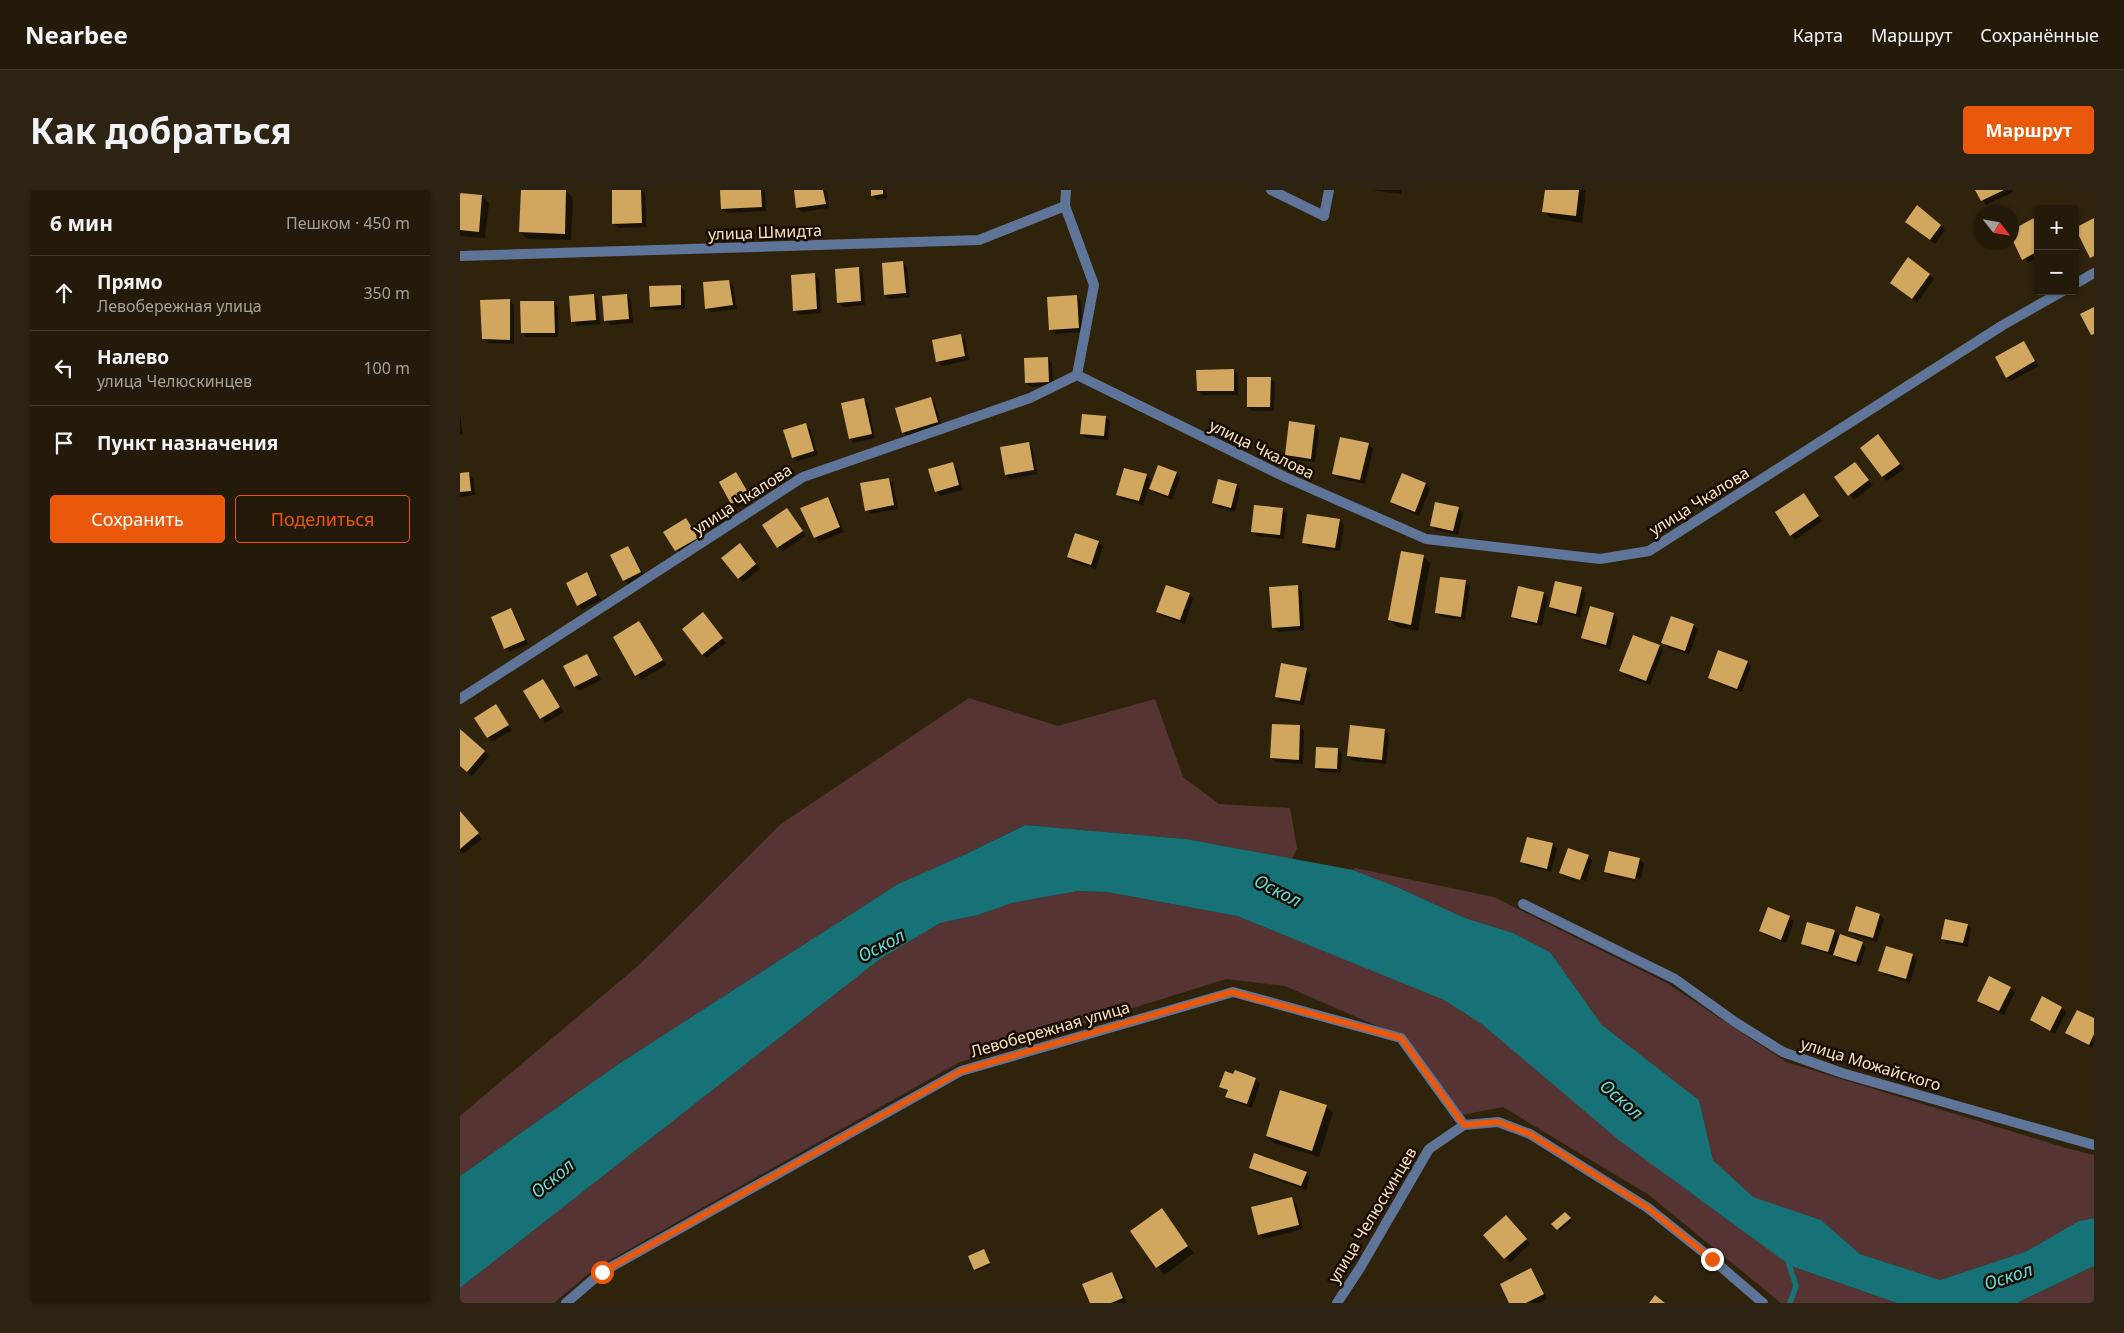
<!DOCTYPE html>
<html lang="ru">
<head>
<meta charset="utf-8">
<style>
	body { margin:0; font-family:"Noto Sans",sans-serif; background:#2c2312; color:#f1f3f6 }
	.controls { position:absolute; right:15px; top:15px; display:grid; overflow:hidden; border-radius:5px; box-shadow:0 1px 4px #0004 }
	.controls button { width:45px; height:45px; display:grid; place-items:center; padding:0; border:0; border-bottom:1px solid #41382a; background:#241a09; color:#f1f3f6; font:25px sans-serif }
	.compass { position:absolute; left:1514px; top:15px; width:45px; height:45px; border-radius:50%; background:#241a09; box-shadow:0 1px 4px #0004; rotate:121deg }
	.stop { position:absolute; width:15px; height:15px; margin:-11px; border:4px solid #ea580c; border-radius:50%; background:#fff }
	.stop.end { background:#ea580c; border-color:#fff; box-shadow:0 1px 5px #0008 }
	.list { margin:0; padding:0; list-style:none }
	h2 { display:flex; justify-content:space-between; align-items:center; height:65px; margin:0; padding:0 20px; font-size:21px }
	h2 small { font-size:16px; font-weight:400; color:#a3a19c }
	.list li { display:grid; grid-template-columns:32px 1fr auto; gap:15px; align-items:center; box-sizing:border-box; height:75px; padding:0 20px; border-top:1px solid #41382a }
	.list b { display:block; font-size:19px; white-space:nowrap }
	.list p { margin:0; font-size:16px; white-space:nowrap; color:#a3a19c }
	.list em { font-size:16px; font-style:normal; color:#a3a19c }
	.actions { display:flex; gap:10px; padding:15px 20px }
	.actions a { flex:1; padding:11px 0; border:1px solid #ea580c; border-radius:5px; text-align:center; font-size:18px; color:#ea580c }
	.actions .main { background:#ea580c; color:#fff }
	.icon { flex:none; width:28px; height:28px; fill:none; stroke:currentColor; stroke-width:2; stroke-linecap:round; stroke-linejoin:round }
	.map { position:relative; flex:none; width:1634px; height:1113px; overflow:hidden; border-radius:5px }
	header { display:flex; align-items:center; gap:30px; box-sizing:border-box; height:70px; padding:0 25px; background:#241a09; border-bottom:1px solid #41382a }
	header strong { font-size:24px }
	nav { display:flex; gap:28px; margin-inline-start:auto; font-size:18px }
	.intro { display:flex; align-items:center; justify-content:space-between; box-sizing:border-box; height:120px; padding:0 30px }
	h1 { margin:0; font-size:35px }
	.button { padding:12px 22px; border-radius:5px; background:#ea580c; color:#fff; font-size:18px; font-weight:700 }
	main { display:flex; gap:30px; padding:0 30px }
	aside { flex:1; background:#241a09; border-radius:5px; box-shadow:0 1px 4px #0004 }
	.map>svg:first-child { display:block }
</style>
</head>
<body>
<header>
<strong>Nearbee</strong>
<nav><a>Карта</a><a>Маршрут</a><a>Сохранённые</a></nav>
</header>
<div class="intro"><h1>Как добраться</h1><a class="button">Маршрут</a></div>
<main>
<aside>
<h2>6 мин<small>Пешком · 450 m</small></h2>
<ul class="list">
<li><svg class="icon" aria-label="ahead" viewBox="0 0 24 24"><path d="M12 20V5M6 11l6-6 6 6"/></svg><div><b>Прямо</b><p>Левобережная улица</p></div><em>350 m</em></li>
<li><svg class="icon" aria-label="left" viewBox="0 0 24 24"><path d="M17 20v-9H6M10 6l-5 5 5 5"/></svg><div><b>Налево</b><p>улица Челюскинцев</p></div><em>100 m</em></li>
<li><svg class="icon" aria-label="arrive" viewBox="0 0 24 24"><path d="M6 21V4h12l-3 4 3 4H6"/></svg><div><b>Пункт назначения</b></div></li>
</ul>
<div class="actions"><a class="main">Сохранить</a><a>Поделиться</a></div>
</aside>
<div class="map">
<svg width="1634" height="1113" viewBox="0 0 1634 1113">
	<rect width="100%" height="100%" fill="#30230c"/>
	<!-- green -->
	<g fill="#563434">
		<path d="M509,508L598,536L695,509L723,587L759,614L830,618L837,658L832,669L726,649L564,635L506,664L438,694L157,875L0,986V926L179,775L321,634Z"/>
		<path d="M895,678L1034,707L1205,792L1326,872L1606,958L1634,965V1028L1619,1031L1565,1062L1480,1090L1400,1064L1361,1030L1293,1008L1253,970L1239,910L1142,835L1090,762L1053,743L1005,728L937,697L893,680Z"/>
		<path d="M618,701L647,702L777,726L984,810L1023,835L1331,1076L1437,1113H1321L1189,1005L1043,917L1002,925L945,848L825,796L766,789L500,872L134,1079L94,1113H0V1098L420,769L480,733L518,725L552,713Z"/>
		<path d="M1634,1076V1113H1557Z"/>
	</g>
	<!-- water -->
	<path fill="#167276" d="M565,635L726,649L893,680L937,697L1005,728L1053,743L1090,762L1142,835L1239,910L1253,970L1293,1007L1361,1030L1400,1064L1480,1090L1565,1062L1619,1031L1634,1028V1076L1557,1113H1437L1331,1076L1160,951L1023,835L984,810L777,726L647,702L618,701L552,713L518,725L480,733L420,769L0,1098V986L157,875L438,694L506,664Z"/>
	<!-- shadow -->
	<g fill="#0007">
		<path d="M62,0L106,1L113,8L111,50L67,49L60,42Z"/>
		<path d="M153,0H182L185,3L186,37L158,38L154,33Z"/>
		<path d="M261,0H305L306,21L267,23L262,19Z"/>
		<path d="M335,0H367L369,18L342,22L338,18Z"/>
		<path d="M412,0H426L427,8L417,10L413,5Z"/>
		<path d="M911,0H941V4Z"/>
		<path d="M1087,0H1126L1122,33L1091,28L1084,21Z"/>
		<path d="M1517,0H1552L1553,2L1526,15Z"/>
		<path d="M0,4L22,6L29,13L25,48L0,46Z"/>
		<path d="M1576,28L1578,30V67L1568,73L1552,47V42Z"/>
		<path d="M1481,35L1485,40L1475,54L1451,36Z"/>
		<path d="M443,72L447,77L450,107L430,109L425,105Z"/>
		<path d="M398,78L403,83L405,115L383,117L378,112Z"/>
		<path d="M355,84L359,89L361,123L338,125L334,120Z"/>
		<path d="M1469,85L1474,89L1457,113L1436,97Z"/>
		<path d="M269,92L273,96L277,119L251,122L246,118Z"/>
		<path d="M220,96L225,101V119L195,120L191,116Z"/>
		<path d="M167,105L171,110L173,133L150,135L145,130Z"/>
		<path d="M134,106L138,110L140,134L117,136L112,131Z"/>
		<path d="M616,106L621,111L622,142L595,144L591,139Z"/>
		<path d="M49,110L54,115V154L28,153L23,148Z"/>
		<path d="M94,112L98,117V147H66L62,142Z"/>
		<path d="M500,145L505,150L509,170L482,176L478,172L473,151Z"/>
		<path d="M1564,153L1579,176L1551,191L1547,187Z"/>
		<path d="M588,168L592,173L593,196L571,197L566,193Z"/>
		<path d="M773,180L778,185V205H742L738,201Z"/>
		<path d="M810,188L815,192L814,221H792L788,217Z"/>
		<path d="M403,209L408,213L415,248L394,253L390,249Z"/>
		<path d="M470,209L475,213L482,237L448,247L443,242Z"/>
		<path d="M0,225L3,244L0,245Z"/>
		<path d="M645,227L650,231L648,250L626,248L621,244Z"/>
		<path d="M345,234L350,239L358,265L338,271L333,267Z"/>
		<path d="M855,236L859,240L855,272L831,269L826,265Z"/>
		<path d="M1418,246L1444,279L1427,291L1423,287Z"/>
		<path d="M568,254L573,258L577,284L551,289L546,285Z"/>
		<path d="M908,254L913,259L905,294L878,288L874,283Z"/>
		<path d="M492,274L497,278L503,300L480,306L476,301Z"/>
		<path d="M1399,278L1413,295L1394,310L1376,288Z"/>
		<path d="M276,283L293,309L277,318L260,292Z"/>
		<path d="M716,283L720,288L712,310L695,303L689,298Z"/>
		<path d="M9,284L13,288L15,305L0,307V285Z"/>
		<path d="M686,285L691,290L683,315L662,309L658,305Z"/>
		<path d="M943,285L966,294L970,299L959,326L936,316L931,312Z"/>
		<path d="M428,289L433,293L438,319L411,324L407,320Z"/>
		<path d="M776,295L780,300L775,322L758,317L753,313Z"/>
		<path d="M367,308L372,313L384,342L359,352L355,347Z"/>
		<path d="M1348,309L1362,331L1335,350L1331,345Z"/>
		<path d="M998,318L1003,323L998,345L976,340L971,335Z"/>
		<path d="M822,319L827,323L824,349L797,346L792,341Z"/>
		<path d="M331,324L346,346L323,361L318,357Z"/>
		<path d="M226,330L242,352L221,365L205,343Z"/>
		<path d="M879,330L884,335L880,361L848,357L844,352Z"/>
		<path d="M638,352L643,356L636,379L613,372L608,367Z"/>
		<path d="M168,358L172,362L185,387L169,395L164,390Z"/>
		<path d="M284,360L300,379L283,392L278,388Z"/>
		<path d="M963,366L970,373L958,441L937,437L930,430Z"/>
		<path d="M126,384L131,388L141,410L122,420L118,415Z"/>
		<path d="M1005,391L1010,396L1005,430L981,427L976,423Z"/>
		<path d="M837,397L842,401L844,440L818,442L813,437Z"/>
		<path d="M1121,398L1126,403L1120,427L1095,421L1090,417Z"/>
		<path d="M1084,403L1088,407L1082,436L1057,431L1053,427Z"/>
		<path d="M729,404L733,409L725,434L702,426L698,422Z"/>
		<path d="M51,420L55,424L68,454L50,462L46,458Z"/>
		<path d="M1154,424L1158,429L1150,459L1127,452L1122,448Z"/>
		<path d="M247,428L266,453L247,468L243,464Z"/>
		<path d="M179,433L206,475L181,490L154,447Z"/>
		<path d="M1233,435L1238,439L1229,465L1207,457L1203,452Z"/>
		<path d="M1199,456L1203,460L1190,495L1165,486L1161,481Z"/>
		<path d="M127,465L131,470L141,490L119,501L115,497Z"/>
		<path d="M1287,472L1291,476L1282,502L1254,492L1250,488Z"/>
		<path d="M846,479L850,484L844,515L820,511L816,506Z"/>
		<path d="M83,490L104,522L85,533L65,502Z"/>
		<path d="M36,516L52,540L32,552L28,547Z"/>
		<path d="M840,536L844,541L843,574L816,572L812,568Z"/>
		<path d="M924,540L929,545L926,574L893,571L888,566Z"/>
		<path d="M0,542L29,566L12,586L0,576Z"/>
		<path d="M878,559L882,564L881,583L861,582L856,578Z"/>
		<path d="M0,622L22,649L3,664L0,661Z"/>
		<path d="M1093,654L1097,659L1091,682L1066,676L1062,672Z"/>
		<path d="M1128,666L1132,670L1126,691L1104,684V686L1125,694L1105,688L1101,683Z"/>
		<path d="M1180,669L1184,674L1181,689L1149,681V684L1180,692L1150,686L1145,681Z"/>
		<path d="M1397,718L1420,725L1424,729L1417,752L1394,745L1390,740Z"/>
		<path d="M1329,727L1334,731L1326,753L1305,745L1301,741Z"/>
		<path d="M1507,735L1511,739L1508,757L1487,753L1482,748Z"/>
		<path d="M1374,741L1379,746L1402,753L1406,757L1400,776L1379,769L1373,764V765L1347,758L1342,753Z"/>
		<path d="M1453,765L1457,770L1450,793L1424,785L1420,781Z"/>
		<path d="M1550,798L1555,802L1544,825L1523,815L1519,810Z"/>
		<path d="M1602,818L1606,822L1595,844L1576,834L1571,830Z"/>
		<path d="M1634,830L1633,858L1611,847L1607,843Z"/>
		<path d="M776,882L796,889L800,894L792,918L771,911L767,906L768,902L761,896L774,886Z"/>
		<path d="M866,916L873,923L859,967L814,953L807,946Z"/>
		<path d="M790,977L846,983L850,987L846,1000L795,982Z"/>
		<path d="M832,1009L836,1013L843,1039L804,1049L799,1044Z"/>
		<path d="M701,1020L734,1063L704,1085L671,1041Z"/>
		<path d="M1105,1024L1112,1031L1100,1041L1093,1034Z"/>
		<path d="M1050,1031L1070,1054L1050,1073L1025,1045Z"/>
		<path d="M525,1063L531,1075L516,1081L515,1079Z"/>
		<path d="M1070,1080L1075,1084L1087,1109L1079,1113H1051L1041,1094Z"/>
		<path d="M652,1083L656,1088L667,1113H631L624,1095Z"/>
	</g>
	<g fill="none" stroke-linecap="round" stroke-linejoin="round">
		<!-- stream -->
		<path stroke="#167276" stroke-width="5.5" d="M1328,1071L1336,1096L1330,1113"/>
	</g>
	<!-- building -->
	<g fill="#d1a65e">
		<path d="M61,0H106L105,44L59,42Z"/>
		<path d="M152,0H181L182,33L152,34Z"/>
		<path d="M260,0H301L302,17L261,19Z"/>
		<path d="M334,0H363L366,14L336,18Z"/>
		<path d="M411,0H423V4L411,6Z"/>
		<path d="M1085,0H1119L1116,26L1082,22Z"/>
		<path d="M1515,0H1544L1521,11Z"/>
		<path d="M0,3L22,5L19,42L0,40Z"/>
		<path d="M1457,15L1481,35L1470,50L1445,32Z"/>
		<path d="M1576,27L1578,30V61L1562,70L1552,49V40Z"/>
		<path d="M1634,28V66L1630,68L1615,38Z"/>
		<path d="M1448,67L1470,84L1452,109L1430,93Z"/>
		<path d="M443,71L446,103L424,105L422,73Z"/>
		<path d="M399,77L401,111L377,113L375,79Z"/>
		<path d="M355,83L357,119L333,121L331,85Z"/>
		<path d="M269,90L273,115L245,119L243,92Z"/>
		<path d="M221,95V115L190,117L189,96Z"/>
		<path d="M134,104L136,130L111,132L109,106Z"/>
		<path d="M167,104L169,129L144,131L142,106Z"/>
		<path d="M617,105L619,138L589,140L587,107Z"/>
		<path d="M50,109V150L22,149L20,110Z"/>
		<path d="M60,111H94L95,143H61Z"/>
		<path d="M1634,117V144L1631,145L1620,124Z"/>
		<path d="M501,144L505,166L476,172L472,150Z"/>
		<path d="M1564,151L1575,171L1546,188L1535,167Z"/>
		<path d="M588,167L589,192L565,193L564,168Z"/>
		<path d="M774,179V201H737L736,180Z"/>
		<path d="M787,187H811L810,217H787Z"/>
		<path d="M471,207L478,232L442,243L435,218Z"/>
		<path d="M404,208L412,244L389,249L381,213Z"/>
		<path d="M622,224L646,226L644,246L620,244Z"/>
		<path d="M829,231L855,235L851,269L825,265Z"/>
		<path d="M346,233L354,261L332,268L323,240Z"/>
		<path d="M1418,244L1440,274L1422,287L1400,258Z"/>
		<path d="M880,247L909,253L900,290L872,284Z"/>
		<path d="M569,252L574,280L545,285L540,257Z"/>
		<path d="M493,272L499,295L475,302L468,279Z"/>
		<path d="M1395,272L1409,290L1388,306L1374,287Z"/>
		<path d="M698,275L717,282L708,306L689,299Z"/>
		<path d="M664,278L687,284L679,311L656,305Z"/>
		<path d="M9,282L11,301L0,302V283Z"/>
		<path d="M276,282L289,304L271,314L259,292Z"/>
		<path d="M942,283L966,293L955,322L930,312Z"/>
		<path d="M429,288L434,315L405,321L400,293Z"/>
		<path d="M758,289L777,294L771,318L752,313Z"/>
		<path d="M1344,303L1359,326L1330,346L1315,322Z"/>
		<path d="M368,307L380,337L354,348L340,318Z"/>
		<path d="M975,312L999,317L993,341L970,336Z"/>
		<path d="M794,315L823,318L820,345L791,342Z"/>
		<path d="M327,318L343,341L317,358L302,335Z"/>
		<path d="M847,324L880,329L875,358L842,353Z"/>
		<path d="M226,328L238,348L215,361L203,342Z"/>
		<path d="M615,343L639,351L631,375L607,367Z"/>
		<path d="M280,353L296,374L278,389L261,368Z"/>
		<path d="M168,356L181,382L163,391L150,365Z"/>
		<path d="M941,361L964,365L951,435L928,430Z"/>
		<path d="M127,382L137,405L117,416L106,393Z"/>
		<path d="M980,387L1006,390L1001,427L975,423Z"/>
		<path d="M1095,391L1122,397L1116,424L1089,417Z"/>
		<path d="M706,395L730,403L720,430L696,422Z"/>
		<path d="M838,395L840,436L812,438L809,397Z"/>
		<path d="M1058,396L1084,402L1077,433L1051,427Z"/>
		<path d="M1130,416L1154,423L1146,455L1121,448Z"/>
		<path d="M51,418L65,450L44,459L31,427Z"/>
		<path d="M243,422L263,448L242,465L222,439Z"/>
		<path d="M1211,426L1234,434L1225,461L1201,453Z"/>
		<path d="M179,431L203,470L175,486L153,447Z"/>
		<path d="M1173,445L1200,455L1186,491L1159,481Z"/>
		<path d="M1258,460L1288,471L1277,499L1248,488Z"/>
		<path d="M127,464L138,485L114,497L103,476Z"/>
		<path d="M821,473L847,478L840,511L815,507Z"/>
		<path d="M83,489L100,517L80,529L63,501Z"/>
		<path d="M36,514L49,535L27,548L14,528Z"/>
		<path d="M812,534L840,535L839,570L810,568Z"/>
		<path d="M890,535L925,539L922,570L887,566Z"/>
		<path d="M0,539L25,561L7,582L0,576Z"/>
		<path d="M856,557L878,558L877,579L855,578Z"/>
		<path d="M0,621L19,643L0,659Z"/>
		<path d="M1067,647L1093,653L1087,679L1060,672Z"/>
		<path d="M1108,658L1129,665L1120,690L1099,683Z"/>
		<path d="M1149,661L1180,668L1175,689L1144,682Z"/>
		<path d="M1396,716L1420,724L1413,748L1388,741Z"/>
		<path d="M1308,717L1330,726L1321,750L1299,741Z"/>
		<path d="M1485,729L1508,734L1503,753L1481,749Z"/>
		<path d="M1347,732L1375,740L1368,762L1341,754Z"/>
		<path d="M1380,744L1403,752L1396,772L1373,765Z"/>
		<path d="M1426,756L1453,764L1446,789L1418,781Z"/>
		<path d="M1529,786L1551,797L1539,821L1517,811Z"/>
		<path d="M1582,806L1602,817L1590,841L1570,830Z"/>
		<path d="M1617,820L1634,828V844L1629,855L1605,843Z"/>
		<path d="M775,880L796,888L787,914L765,907L768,900L759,897L765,881L773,884Z"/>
		<path d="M820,900L867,915L852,961L806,946Z"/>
		<path d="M794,963L847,982L841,996L789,978Z"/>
		<path d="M832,1007L839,1035L798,1045L791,1017Z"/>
		<path d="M702,1018L728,1056L696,1078L670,1041Z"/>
		<path d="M1105,1022L1111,1028L1097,1040L1091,1034Z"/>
		<path d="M1046,1025L1067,1049L1044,1069L1023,1045Z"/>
		<path d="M524,1059L530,1073L514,1080L508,1066Z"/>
		<path d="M1071,1078L1084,1104L1066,1113H1049L1040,1094Z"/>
		<path d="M652,1082L663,1108L651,1113H630L622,1094Z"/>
		<path d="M1195,1105L1205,1113H1189Z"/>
	</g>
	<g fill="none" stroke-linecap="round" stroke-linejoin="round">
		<!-- minor -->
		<g stroke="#5e7599" stroke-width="10">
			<path d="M606,0L605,16L634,95L617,185"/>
			<path d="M811,0L864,26L869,0"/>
			<path d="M0,66L519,50L605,16"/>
			<path d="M1615,94L1634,83"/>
			<path d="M0,509L343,287L570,208L617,185L825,287L966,349L1140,369L1189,361L1543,135L1603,101"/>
			<path d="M1063,714L1215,789L1275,832L1323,862L1382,883L1634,955"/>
			<path d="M106,1113L142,1082L501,881L773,802L941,848L1004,935"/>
			<path d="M877,1113L900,1078L969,959L1004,935L1038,932L1070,944L1188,1018L1252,1069L1303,1113"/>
		</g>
	</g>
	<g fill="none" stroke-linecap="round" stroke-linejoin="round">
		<!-- route -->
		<path stroke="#ea580c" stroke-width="6" d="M142,1082L501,881L772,802L941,848L1004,935L1038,932L1070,944L1188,1018L1252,1069"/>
	</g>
	<g text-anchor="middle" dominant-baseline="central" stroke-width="5" stroke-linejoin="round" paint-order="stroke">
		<!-- street labels -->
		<g font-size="16" fill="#fae4c1" stroke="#180c00">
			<text transform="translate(305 42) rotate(-2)">улица Шмидта</text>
			<text transform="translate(802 259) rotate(26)">улица Чкалова</text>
			<text transform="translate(282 309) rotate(-33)">улица Чкалова</text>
			<text transform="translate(1239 311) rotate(-32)">улица Чкалова</text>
			<text transform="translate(590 839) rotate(-16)">Левобережная улица</text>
			<text transform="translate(1411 874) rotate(17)">улица Можайского</text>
			<text transform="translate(912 1025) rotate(-59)">улица Челюскинцев</text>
		</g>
		<!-- water labels -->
		<g font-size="18" font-style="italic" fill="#60dde2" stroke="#180c00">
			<text transform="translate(818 700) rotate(27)">Оскол</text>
			<text transform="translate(421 755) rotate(-28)">Оскол</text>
			<text transform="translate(1162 909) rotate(41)">Оскол</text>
			<text transform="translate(92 988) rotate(-40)">Оскол</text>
			<text transform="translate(1548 1086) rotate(-18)">Оскол</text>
		</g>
	</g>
</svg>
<div class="controls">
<button>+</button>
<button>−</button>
</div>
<svg class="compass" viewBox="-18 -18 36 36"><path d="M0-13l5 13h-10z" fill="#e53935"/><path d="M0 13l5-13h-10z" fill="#a3a19c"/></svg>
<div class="stop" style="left:142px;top:1082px"></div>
<div class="stop end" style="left:1252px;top:1069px"></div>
</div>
</main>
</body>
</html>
